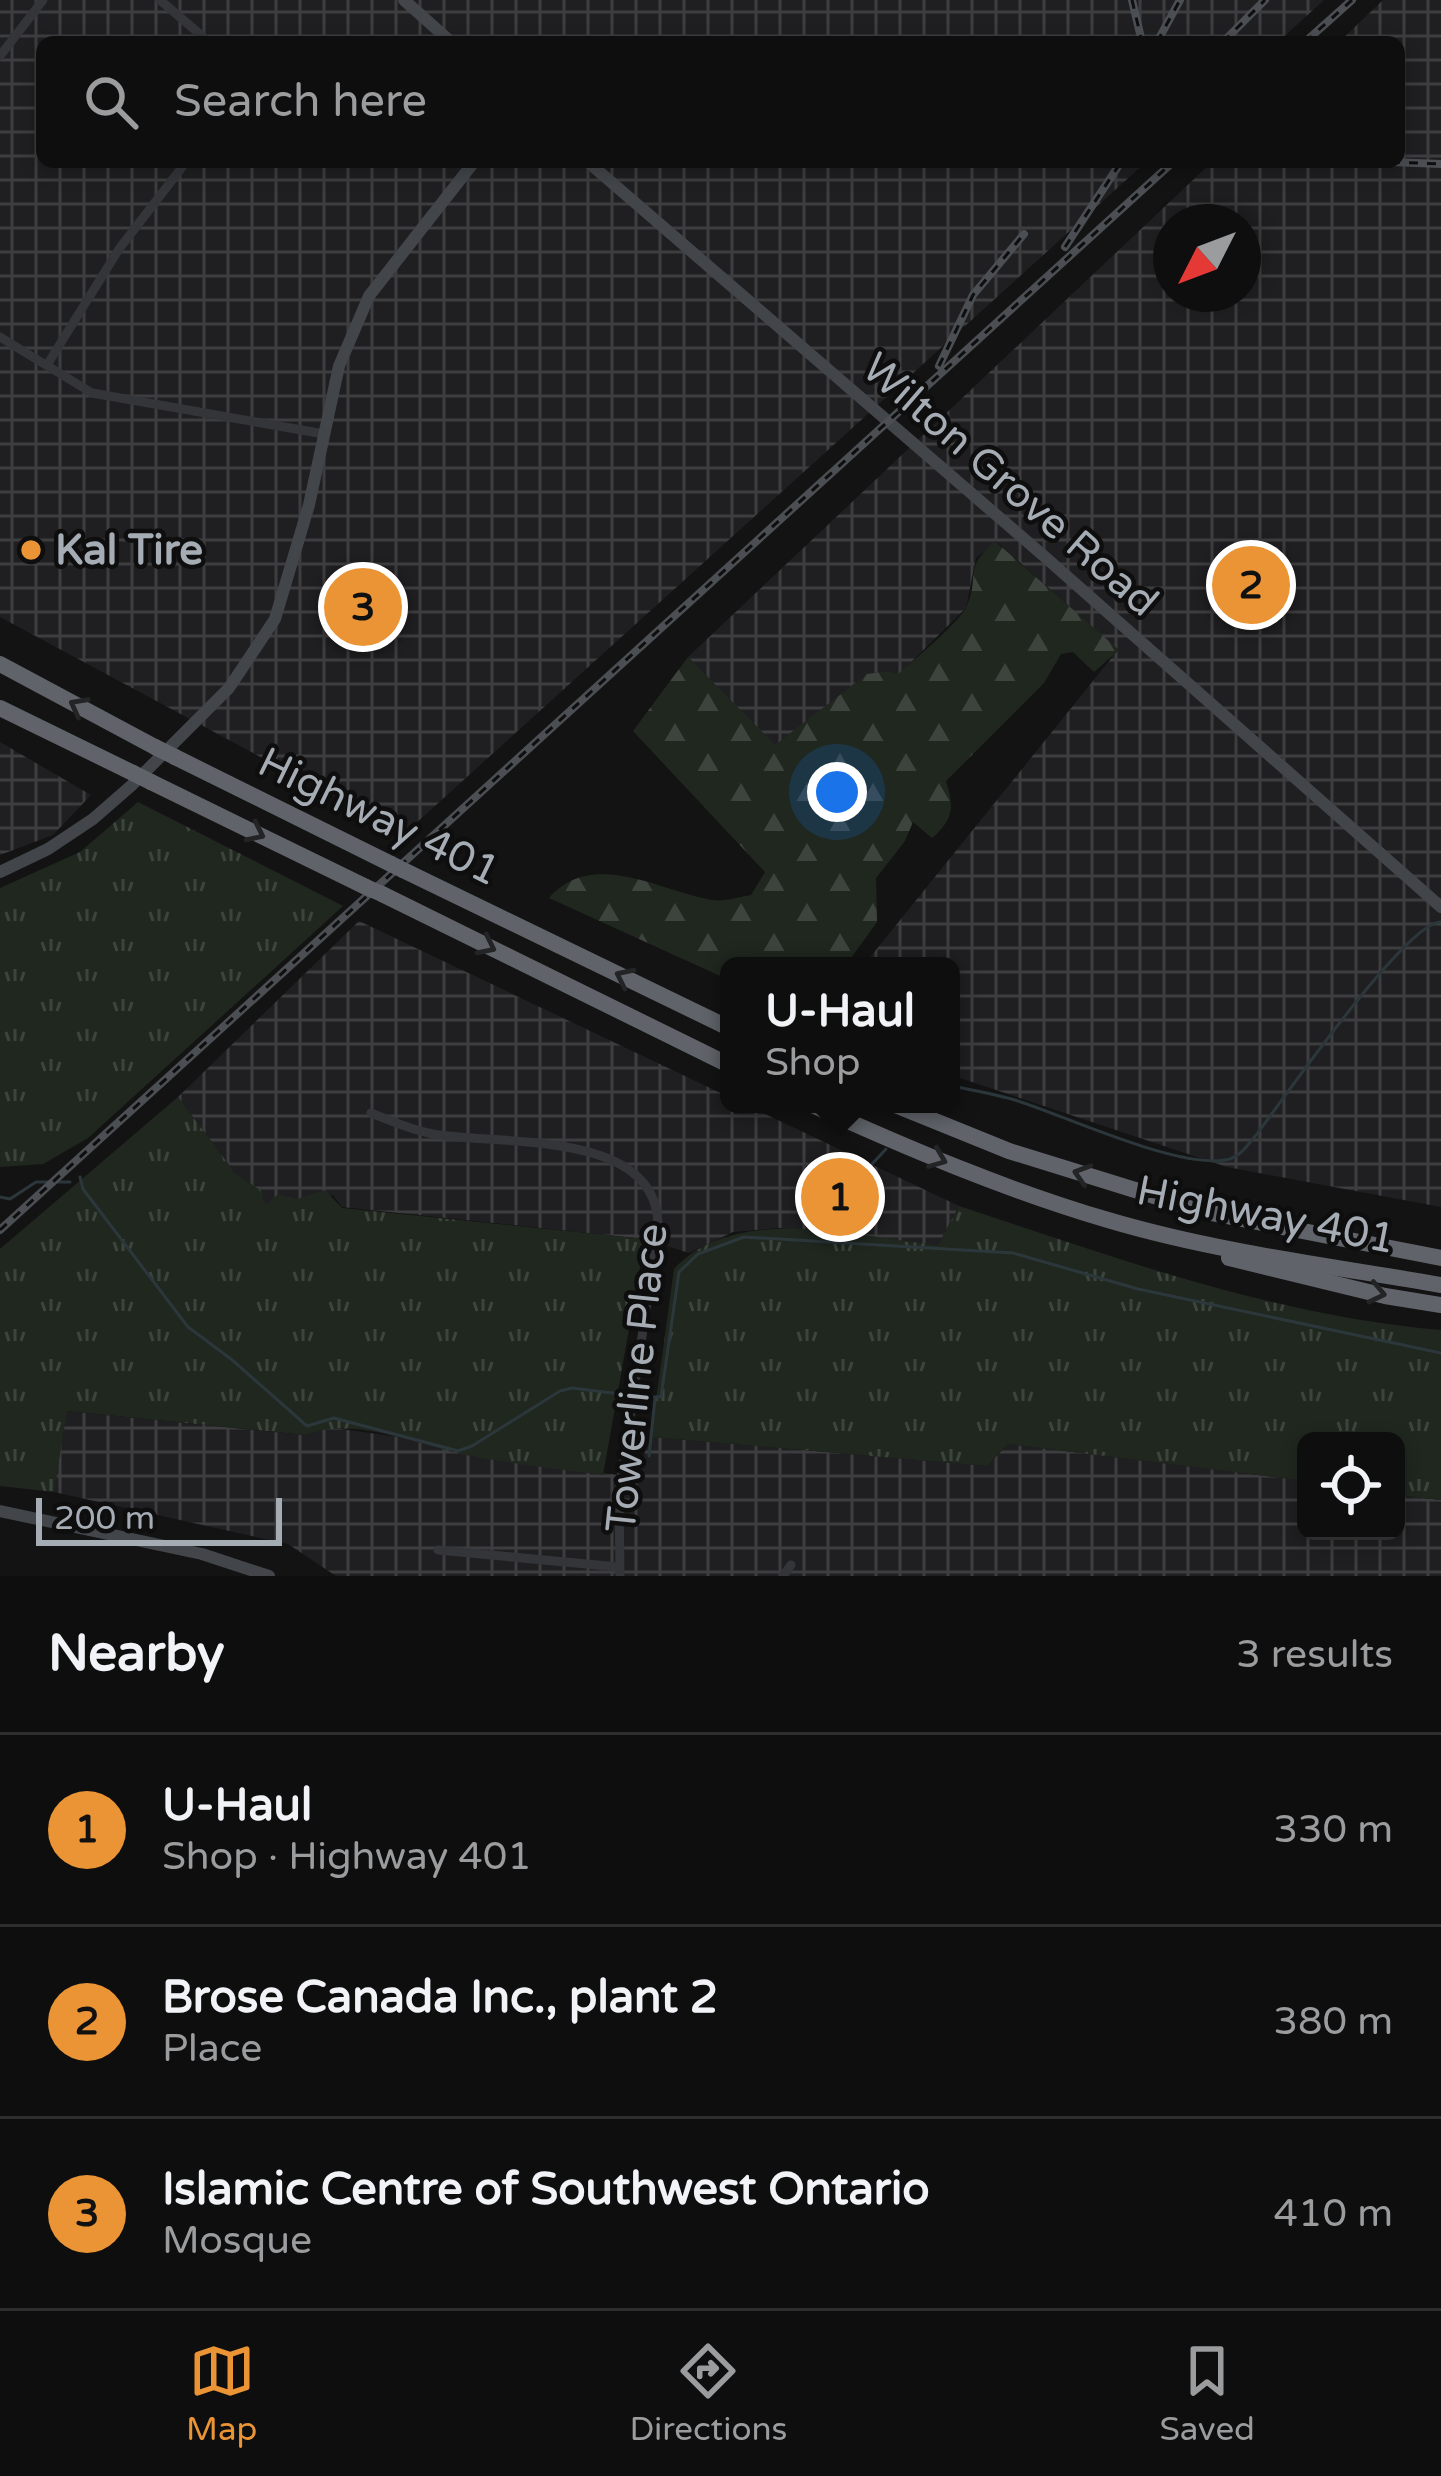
<!DOCTYPE html>
<html lang="en">
<head>
<meta charset="utf-8">
<style>
	body { margin:0; font-family:"Varela Round",sans-serif; background:#171718; color:#f1f3f6 }
	.controls { position:absolute; right:36px; bottom:36px; display:grid; overflow:hidden; border-radius:18px; box-shadow:0 6px 18px #0003 }
	.controls button { width:108px; height:108px; display:grid; place-items:center; padding:0; border:0; border-bottom:3px solid #2e2e2f; background:#0e0e0f; color:#f1f3f6; font:60px sans-serif }
	.compass { position:absolute; left:1153px; top:204px; width:108px; height:108px; border-radius:50%; background:#0e0e0f; box-shadow:0 6px 18px #0003; rotate:228deg }
	.scale { position:absolute; left:36px; bottom:30px; width:246px; box-sizing:border-box; padding-left:12px; border:6px solid #a5acb4; border-top:0; font-size:33px; line-height:42px; white-space:nowrap; color:#a5acb4; -webkit-text-stroke:9px #0e0e0f; paint-order:stroke }
	.you { position:absolute; left:837px; top:792px; width:42px; height:42px; margin:-30px; border:9px solid #fff; border-radius:50%; background:#1a73e8; box-shadow:0 0 0 18px #1a73e833 }
	.badge { display:grid; place-items:center; width:78px; height:78px; border-radius:50%; background:#ea9435; color:#111; font-size:39px; font-weight:700 }
	.pin { position:absolute; translate:-50% -50%; border:6px solid #fff; box-shadow:0 3px 12px #0006 }
	.popup { position:absolute; left:720px; top:957px; width:240px; height:156px; box-sizing:border-box; display:grid; place-content:center; border-radius:18px; background:#0e0e0f; filter:drop-shadow(0 3px 9px #0005); font-size:39px; white-space:nowrap; color:#9b9c9e }
	.popup b { font-size:45px; color:#f1f3f6 }
	.popup::after { content:''; position:absolute; left:50%; top:100%; margin-left:-24px; border:24px solid transparent; border-top-color:#0e0e0f }
	.list { margin:0; padding:0; list-style:none }
	h2 { display:flex; justify-content:space-between; align-items:center; height:156px; margin:0; padding:0 48px; font-size:51px }
	h2 small { font-size:39px; font-weight:400; color:#9b9c9e }
	.list li { display:grid; grid-template-columns:78px 1fr auto; gap:36px; align-items:center; box-sizing:border-box; height:192px; padding:0 48px; border-top:3px solid #2e2e2f }
	.list b { display:block; font-size:45px; white-space:nowrap }
	.list p { margin:0; font-size:39px; white-space:nowrap; color:#9b9c9e }
	.list em { font-size:39px; font-style:normal; color:#9b9c9e }
	.icon { flex:none; width:66px; height:66px; fill:none; stroke:currentColor; stroke-width:2; stroke-linecap:round; stroke-linejoin:round }
	.map { position:relative; flex:none; width:1441px; height:1576px; overflow:hidden }
	.search { position:absolute; background:#0e0e0f; box-shadow:0 6px 18px #0003; left:36px; right:36px; top:36px; height:132px; display:flex; align-items:center; gap:30px; box-sizing:border-box; padding:0 42px; border-radius:18px; color:#9b9c9e; font-size:45px }
	.sheet { height:732px; background:#0e0e0f }
	nav { display:flex; justify-content:space-around; align-items:center; box-sizing:border-box; height:168px; border-top:3px solid #2e2e2f; background:#0e0e0f; font-size:33px; color:#9b9c9e }
	nav a { display:grid; justify-items:center; gap:6px }
	nav .on { color:#ea9435 }
	.map>svg:first-child { display:block }
</style>
</head>
<body>
<div class="map">
<svg width="1441" height="1576" viewBox="0 0 1441 1576">
	<defs>
		<pattern id="industrial-grid" width="8" height="8" patternUnits="userSpaceOnUse" patternTransform="scale(3)"><rect width="8" height="8" fill="#1f1f21"/><path d="M0 4h8M4 0v8" fill="none" stroke="#3d3d3f"/></pattern>
		<pattern id="grass-tufts" width="24" height="20" patternUnits="userSpaceOnUse" patternTransform="scale(3)"><rect width="24" height="20" fill="#1f271f"/><path d="M3 7l-1-3M5 7V3M7 7l1-3M15 17l-1-3M17 17v-4M19 17l1-3" fill="none" stroke="#3d443d"/></pattern>
		<pattern id="forest-firs" width="22" height="20" patternUnits="userSpaceOnUse" patternTransform="scale(3)"><rect width="22" height="20" fill="#1f271f"/><path d="M5 1l3.5 6h-7zM16 11l3.5 6h-7z" fill="#3d443d"/></pattern>
	</defs>
	<rect width="100%" height="100%" fill="#131314"/>
	<!-- industrial -->
	<g fill="url(#industrial-grid)" fill-rule="evenodd">
		<path d="M0,0H1324L1278,42H42V162H1146L404,834L0,617Z"/>
		<path d="M1383,0H1441V1207L1227,1167L951,1075V966H863L1118,650L996,541L976,558L966,608L898,675L887,671L867,674L775,746L688,657L1212,162H1399V42H1339ZM1171,222H1243V294H1171Z"/>
		<path d="M0,742L91,795L53,835L0,855Z"/>
		<path d="M359,921L729,1097V1104H744L959,1206L938,1245L779,1228L733,1232L689,1253L645,1239L342,1207L333,1195L267,1204L261,1200L262,1192L235,1173L178,1097Z"/>
		<path d="M66,1411L304,1435L326,1427L406,1438L472,1456L635,1477L651,1437L987,1466L1008,1444L1306,1481V1531H1396V1495L1441,1500V1576H336L288,1544L54,1492Z"/>
	</g>
	<!-- grass -->
	<g fill="url(#grass-tufts)">
		<path d="M138,802L343,906L88,1138L43,1164L0,1167V888L80,852Z"/>
		<path d="M178,1097L235,1173L263,1192L262,1200L267,1204L278,1194L297,1199L325,1190L342,1208L645,1239L603,1475C559,1469 514,1464 471,1456C418,1446 357,1415 305,1435L67,1411L54,1492L0,1486V1249Z"/>
		<path d="M959,1206C1117,1258 1274,1316 1441,1330V1500L1396,1495V1441H1306V1481L1008,1444L987,1466L651,1437L674,1269C737,1202 856,1237 938,1245Z"/>
	</g>
	<!-- forest -->
	<path fill="url(#forest-firs)" d="M995,541L1119,650L1094,672L1073,652L1061,654L1044,683L946,781C954,807 954,819 932,838L913,822L905,841L876,878L877,922L846,965L729,966V980L549,898C592,848 660,891 712,900C725,902 739,897 751,895L765,872L633,731L688,657L775,745L867,674L887,671L898,674C913,661 958,623 966,608C981,577 962,569 995,541Z"/>
	<g fill="none" stroke-linecap="round" stroke-linejoin="round">
		<!-- stream -->
		<g stroke="#2c373c" stroke-width="3">
			<path d="M951,1086C973,1090 994,1094 1015,1100C1064,1115 1183,1172 1230,1159C1242,1155 1249,1143 1257,1134C1284,1098 1407,921 1441,922"/>
			<path d="M80,1177L83,1189L188,1327L231,1359L307,1426L334,1418L458,1451L472,1446L560,1391L572,1388L620,1394"/>
			<path d="M848,1190L886,1149"/>
			<path d="M0,1197L10,1199L36,1182H70"/>
			<path d="M650,1397H661L679,1272L698,1254L744,1237L1013,1253L1138,1289L1441,1353"/>
			<path d="M649,1456L655,1399"/>
		</g>
		<!-- minor -->
		<g stroke="#343539" stroke-width="9">
			<path d="M160,0L209,42"/>
			<path d="M0,56L43,0"/>
			<path d="M0,337L92,393L324,434"/>
			<path d="M47,365L119,249L186,162"/>
			<path d="M371,1113C391,1121 412,1130 433,1134C501,1146 660,1128 658,1228L619,1492L620,1576"/>
			<path d="M438,1550L618,1567"/>
			<path d="M783,1576L791,1565"/>
		</g>
		<!-- secondary -->
		<g stroke="#424549" stroke-width="12">
			<path d="M404,0L451,42"/>
			<path d="M588,162L1045,557L1441,907"/>
			<path d="M0,872L48,849L93,819L132,785L229,688L275,619L309,505L339,366L369,296L474,162"/>
			<path d="M0,1511L202,1554L269,1576"/>
		</g>
		<!-- motorway -->
		<g stroke="#60646a" stroke-width="16">
			<path d="M0,664L155,747"/>
			<path d="M0,708L133,773"/>
			<path d="M175,757L391,864"/>
			<path d="M151,782L366,887"/>
			<path d="M403,870L729,1028"/>
			<path d="M382,894L729,1065"/>
			<path d="M810,1104C907,1148 1006,1190 1108,1220C1216,1252 1330,1266 1441,1285"/>
			<path d="M893,1104L1009,1151L1206,1212L1441,1258"/>
			<path d="M1229,1258L1385,1296L1441,1305"/>
		</g>
		<!-- rail casing -->
		<g stroke="#4b4e52" stroke-width="8">
			<g id="rail">
				<path d="M1132,0L1142,42"/>
				<path d="M1157,42L1180,0"/>
				<path d="M1223,42L1265,0"/>
				<path d="M1305,42L1352,0"/>
				<path d="M1391,162L1441,164"/>
				<path d="M1065,247L1121,162"/>
				<path d="M939,366L973,295L1024,234"/>
				<path d="M0,1230L1173,162"/>
			</g>
		</g>
		<!-- rail -->
		<use href="#rail" stroke="#0e0e0f" stroke-width="3" stroke-dasharray="9" stroke-linecap="butt"/>
		<!-- motorway-bridge -->
		<g stroke="#60646a" stroke-width="16">
			<path d="M155,747L175,757"/>
			<path d="M133,773L151,782"/>
			<path d="M391,864L403,870"/>
			<path d="M366,887L382,894"/>
		</g>
	</g>
	<!-- one-way arrows -->
	<defs><path id="oneway-chevron" d="M-2-3.5L2.5 0L-2 3.5" fill="none" stroke-width="1.6" stroke-linecap="round" stroke-linejoin="round" transform="scale(3)"/></defs>
	<g stroke="#222426">
		<use href="#oneway-chevron" transform="translate(78 706) rotate(-152)"/>
		<use href="#oneway-chevron" transform="translate(256 833) rotate(26)"/>
		<use href="#oneway-chevron" transform="translate(487 946) rotate(26)"/>
		<use href="#oneway-chevron" transform="translate(624 977) rotate(-154)"/>
		<use href="#oneway-chevron" transform="translate(938 1159) rotate(22)"/>
		<use href="#oneway-chevron" transform="translate(1082 1174) rotate(-163)"/>
		<use href="#oneway-chevron" transform="translate(1377 1293) rotate(12)"/>
	</g>
	<!-- markers -->
	<circle fill="#ea9435" stroke="#0e0e0f" stroke-width="4.5" cx="31" cy="550" r="12"/>
	<g text-anchor="middle" dominant-baseline="central" stroke-width="9" stroke-linejoin="round" paint-order="stroke">
		<!-- street labels -->
		<g font-size="42" fill="#a5acb4" stroke="#0e0e0f">
			<text transform="translate(1010 485) rotate(41)">Wilton Grove Road</text>
			<text transform="translate(379 817) rotate(26)">Highway 401</text>
			<text transform="translate(1266 1215) rotate(11)">Highway 401</text>
			<text transform="translate(637 1378) rotate(-84)">Towerline Place</text>
		</g>
		<!-- poi labels -->
		<g font-size="42" font-weight="bold" fill="#a5acb4" stroke="#0e0e0f" text-anchor="start">
			<text x="55" y="550">Kal Tire</text>
		</g>
	</g>
</svg>
<div class="controls">
<button><svg class="icon" aria-label="locate" viewBox="0 0 24 24"><circle cx="12" cy="12" r="6"/><path d="M12 2v4M12 18v4M2 12h4M18 12h4"/></svg></button>
</div>
<svg class="compass" viewBox="-18 -18 36 36"><path d="M0-13l5 13h-10z" fill="#e53935"/><path d="M0 13l5-13h-10z" fill="#9b9c9e"/></svg>
<div class="scale">200 m</div>
<div class="you"></div>
<div class="pin badge" style="left:840px;top:1197px">1</div>
<div class="popup"><b>U-Haul</b>Shop</div>
<div class="pin badge" style="left:1251px;top:585px">2</div>
<div class="pin badge" style="left:363px;top:607px">3</div>
<div class="search"><svg class="icon" aria-label="search" viewBox="0 0 24 24"><circle cx="10" cy="10" r="6"/><path d="M15 15l6 6"/></svg>Search here</div>
</div>
<section class="sheet">
<h2>Nearby<small>3 results</small></h2>
<ul class="list">
<li><span class="badge">1</span><div><b>U-Haul</b><p>Shop · Highway 401</p></div><em>330 m</em></li>
<li><span class="badge">2</span><div><b>Brose Canada Inc., plant 2</b><p>Place</p></div><em>380 m</em></li>
<li><span class="badge">3</span><div><b>Islamic Centre of Southwest Ontario</b><p>Mosque</p></div><em>410 m</em></li>
</ul>
</section>
<nav>
<a class="on"><svg class="icon" aria-label="map" viewBox="0 0 24 24"><path d="M3 6l6-2 6 2 6-2v14l-6 2-6-2-6 2zM9 4v14M15 6v14"/></svg>Map</a>
<a><svg class="icon" aria-label="directions" viewBox="0 0 24 24"><path d="M12 3l9 9-9 9-9-9zM9 14v-3h6M13 9l2 2-2 2"/></svg>Directions</a>
<a><svg class="icon" aria-label="saved" viewBox="0 0 24 24"><path d="M7 4h10v16l-5-4-5 4z"/></svg>Saved</a>
</nav>
</body>
</html>
